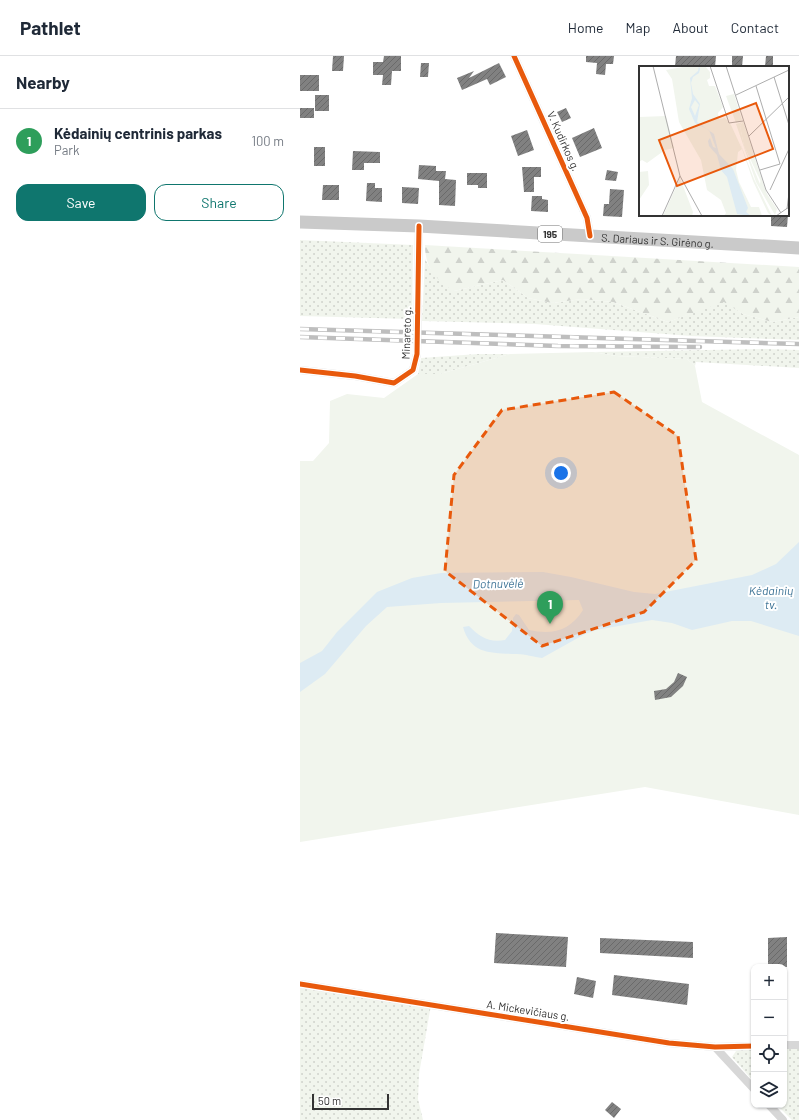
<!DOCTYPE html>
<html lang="en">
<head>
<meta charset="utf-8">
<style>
	body { margin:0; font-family:Barlow,sans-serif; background:#f6f6f7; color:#1f2937 }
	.controls { position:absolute; right:12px; bottom:12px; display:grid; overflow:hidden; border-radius:8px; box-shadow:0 1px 3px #0004 }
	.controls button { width:36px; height:36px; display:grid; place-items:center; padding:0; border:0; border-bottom:1px solid #e0e1e3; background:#fff; color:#1f2937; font:20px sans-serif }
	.scale { position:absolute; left:12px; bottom:10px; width:77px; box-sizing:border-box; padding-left:4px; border:2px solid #333; border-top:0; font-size:11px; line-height:14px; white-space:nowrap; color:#333; -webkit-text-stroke:3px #fff; paint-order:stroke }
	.you { position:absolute; left:261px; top:417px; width:14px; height:14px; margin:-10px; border:3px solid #fff; border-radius:50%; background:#1a73e8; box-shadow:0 0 0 6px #1a73e833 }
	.badge { display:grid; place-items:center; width:26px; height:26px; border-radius:50%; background:#0f766e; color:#fff; font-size:13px; font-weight:700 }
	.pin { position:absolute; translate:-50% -33px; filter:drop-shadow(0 1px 2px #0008) }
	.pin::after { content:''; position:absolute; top:21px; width:14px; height:12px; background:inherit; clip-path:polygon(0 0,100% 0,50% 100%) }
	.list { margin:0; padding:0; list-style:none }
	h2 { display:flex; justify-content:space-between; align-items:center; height:52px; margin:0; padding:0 16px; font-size:17px }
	h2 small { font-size:13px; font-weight:400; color:#747a83 }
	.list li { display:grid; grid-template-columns:26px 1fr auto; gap:12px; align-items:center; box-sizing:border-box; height:64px; padding:0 16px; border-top:1px solid #e0e1e3 }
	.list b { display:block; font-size:15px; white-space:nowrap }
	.list p { margin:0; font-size:13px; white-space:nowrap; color:#747a83 }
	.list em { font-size:13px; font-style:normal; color:#747a83 }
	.actions { display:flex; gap:8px; padding:12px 16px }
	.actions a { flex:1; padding:9px 0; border:1px solid #0f766e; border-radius:12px; text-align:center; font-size:14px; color:#0f766e }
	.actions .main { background:#0f766e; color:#fff }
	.icon { flex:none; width:22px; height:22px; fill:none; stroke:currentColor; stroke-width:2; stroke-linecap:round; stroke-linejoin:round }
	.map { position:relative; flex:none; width:499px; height:1064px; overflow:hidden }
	header { display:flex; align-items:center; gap:24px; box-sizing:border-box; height:56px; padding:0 20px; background:#fff; border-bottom:1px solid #e0e1e3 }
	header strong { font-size:19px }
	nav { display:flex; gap:22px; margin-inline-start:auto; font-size:14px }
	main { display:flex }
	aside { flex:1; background:#fff }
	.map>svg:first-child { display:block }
</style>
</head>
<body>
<header>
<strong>Pathlet</strong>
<nav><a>Home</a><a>Map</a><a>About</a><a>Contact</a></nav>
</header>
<main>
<aside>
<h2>Nearby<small></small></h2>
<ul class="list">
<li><span class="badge" style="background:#2e9e5b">1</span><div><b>Kėdainių centrinis parkas</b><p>Park</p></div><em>100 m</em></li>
</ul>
<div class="actions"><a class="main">Save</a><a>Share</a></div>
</aside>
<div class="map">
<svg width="499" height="1064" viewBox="0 0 499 1064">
	<defs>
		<pattern id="grass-dots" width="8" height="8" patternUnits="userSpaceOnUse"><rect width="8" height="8" fill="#f1f5ed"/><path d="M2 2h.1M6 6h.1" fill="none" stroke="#cfd2cc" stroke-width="1.8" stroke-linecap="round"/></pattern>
		<pattern id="forest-firs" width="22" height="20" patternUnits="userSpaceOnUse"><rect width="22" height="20" fill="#f1f5ed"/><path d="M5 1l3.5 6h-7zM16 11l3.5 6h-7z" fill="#cfd2cc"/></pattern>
		<pattern id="building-hatch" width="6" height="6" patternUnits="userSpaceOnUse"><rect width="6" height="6" fill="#818181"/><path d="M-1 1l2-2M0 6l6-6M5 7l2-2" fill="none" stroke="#6a6a6a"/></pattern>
	</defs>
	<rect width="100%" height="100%" fill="#fff"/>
	<!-- grass -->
	<g fill="url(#grass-dots)">
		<path d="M0,184L113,189L112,263L0,260Z"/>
		<path d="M125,203L130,212L154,235L203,224L228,242L252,247L282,243L313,246L368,266L424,245L443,258L472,266L499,261V284L391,280L235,268L122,265Z"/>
		<path d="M466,293L499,294V312L396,306L395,310L387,303L316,300L293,296Z"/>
		<path d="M178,298H210L140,318H118L121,302Z"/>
		<path d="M0,932L131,949L119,1018L118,1043L123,1064H0Z"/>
		<path d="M484,993H499V1064H492L477,1049H484Z"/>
		<path d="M440,994H454V1026L432,1001L436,995Z"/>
	</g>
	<!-- forest -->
	<path fill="url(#forest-firs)" d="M125,189L499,211V261L472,266L443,258L424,246L368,266L313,246L282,243L252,247L228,242L203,224L154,235C135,223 125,212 125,189Z"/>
	<!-- park -->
	<path fill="#f1f5ed" d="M293,296L316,300L387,303L395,310L402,346L499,399V759L345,731L0,786V405H13L29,387L30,345L47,338L84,342L118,318H140L210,298Z"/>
	<!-- water -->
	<path fill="#ddebf3" d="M499,486V580L451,565H432L392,574L372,567L352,564L296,574L285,578L242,602C234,601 225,598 217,598C192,597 171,599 163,571L169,570C180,581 189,587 205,584L212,575L213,562L216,558L219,559L229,574C252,579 270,575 283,554L279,544L141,547L87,551L66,570L25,618L0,636V607L22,595L37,576L77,536L112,522L141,517L243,516L271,521L334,536L355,538L452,519L476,508Z"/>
	<!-- building -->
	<g fill="url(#building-hatch)">
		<path d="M33,0H44L43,15H32Z"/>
		<path d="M84,0H101V15H92L91,29H82L83,19H73V6H83Z"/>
		<path d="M286,0H314L313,8H306L305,19L296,18L297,7L286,6Z"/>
		<path d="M376,0H416L415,11H375Z"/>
		<path d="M432,0H443L442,11H432Z"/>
		<path d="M466,0H473V11H465Z"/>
		<path d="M121,7H129L128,21H120Z"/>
		<path d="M199,7L206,21L190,29L187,23L162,34L157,22L174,15L169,22Z"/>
		<rect x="0" y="19" width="19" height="16"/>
		<rect x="15" y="39" width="14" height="16"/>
		<rect x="0" y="52" width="14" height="10"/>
		<path d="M266,52L271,62L262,66L257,56Z"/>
		<path d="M294,72L302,92L280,101L272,82Z"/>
		<path d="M227,74L234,94L218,100L211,80Z"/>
		<rect x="14" y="91" width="11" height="19"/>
		<path d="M53,95L80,96V107H64V114H52Z"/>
		<path d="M119,109L136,110V115H146L145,123L156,124L155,150L139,149V125L118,123Z"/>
		<path d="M222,111H241V121H234V136H224Z"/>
		<path d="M307,114L318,116L316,125L305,124Z"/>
		<path d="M167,117H187V132H178V129H167Z"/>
		<path d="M67,127H75V132H82V146L66,145Z"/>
		<path d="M23,129H39V144H22Z"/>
		<path d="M102,131L119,132L118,148L102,147Z"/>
		<path d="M310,133L324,134L322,161L303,160L304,148H309Z"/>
		<path d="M232,140H242V143L248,144V156L231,155Z"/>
		<path d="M471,159H488L487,171L471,170Z"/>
		<path d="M378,617L387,621L383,630L371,641L355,644L354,635L366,633L374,626Z"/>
		<path d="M196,877L268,881L266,911L194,907Z"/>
		<path d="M487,881V911H468V882Z"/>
		<path d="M300,882L393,886V902L300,897Z"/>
		<path d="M314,919L389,928L387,949L312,939Z"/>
		<path d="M277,921L296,925L293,942L274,938Z"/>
		<path d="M312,1046L321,1053L314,1062L305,1054Z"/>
	</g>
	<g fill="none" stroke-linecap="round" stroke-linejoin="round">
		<!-- street -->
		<g stroke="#d7d7d7" stroke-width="8">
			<path d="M214,0L287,162L290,180"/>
			<path d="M0,314L55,320L94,327L113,314L117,298L119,170"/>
			<path d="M0,928L369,987L415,991L454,990"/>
			<path d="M484,989H499"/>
			<path d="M415,991L454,1033"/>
			<path d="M469,1049L483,1064"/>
		</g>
		<!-- primary -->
		<path stroke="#cacaca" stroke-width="13" id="s1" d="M0,166L119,170L499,192"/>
		<!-- rail casing -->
		<g stroke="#bebebe" stroke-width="4.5">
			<g id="rail">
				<path d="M0,273L499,288"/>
				<path d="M0,281L258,290L400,291"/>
			</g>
		</g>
		<!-- rail -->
		<use href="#rail" stroke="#fff" stroke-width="3" stroke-dasharray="9" stroke-linecap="butt"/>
		<!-- cycleway casing -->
		<g stroke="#fff" stroke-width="8">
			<g id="cycleway">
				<path d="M214,0L287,162L290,180"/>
				<path d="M0,314L55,320L94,327L113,314L117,298L119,170"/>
				<path d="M0,928L369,987L415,991L454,990"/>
			</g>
		</g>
		<!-- cycleway -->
		<use href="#cycleway" stroke="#e8590c" stroke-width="5"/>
	</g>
	<!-- marked area -->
	<path fill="#e8590c" fill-opacity="0.2" stroke="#e8590c" stroke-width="3" stroke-dasharray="8 5" stroke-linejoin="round" d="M314,336L378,380L396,504L344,556L242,590L145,515L154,419L202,354Z"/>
	<g text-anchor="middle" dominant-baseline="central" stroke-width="4" stroke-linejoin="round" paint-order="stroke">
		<!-- shield labels -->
		<rect fill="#fff" stroke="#707070" stroke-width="1" x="238" y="170" width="24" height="16" rx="3"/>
		<g font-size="10" font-weight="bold" fill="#333">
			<text x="250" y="178">195</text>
		</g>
		<!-- street labels -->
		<g font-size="11" fill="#333" stroke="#fff">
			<text transform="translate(264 85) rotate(66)">V. Kudirkos g.</text>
			<text stroke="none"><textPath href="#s1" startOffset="358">S. Dariaus ir S. Girėno g.</textPath></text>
			<text transform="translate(106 277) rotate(-88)">Minareto g.</text>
			<text transform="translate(228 954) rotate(9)">A. Mickevičiaus g.</text>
		</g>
		<!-- water labels -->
		<g font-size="12" font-style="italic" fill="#3f7597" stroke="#fff">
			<text transform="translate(198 527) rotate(-1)">Dotnuvėlė</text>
			<text x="471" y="534">Kėdainių<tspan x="471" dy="14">tv.</tspan></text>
		</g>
	</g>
	<!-- overview -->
	<g transform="translate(339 10)">
		<rect width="150" height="150" fill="#fff"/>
		<path d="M95,28L103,54L97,57L87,30ZM27,50L35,82L26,84L8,97L3,94L0,96V51ZM103,56L101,60L105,80L121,118L122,111L128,128L138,143L136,149L117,116L97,58ZM100,74L115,113L133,150L129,147L114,115ZM9,105L10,119L0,134V106ZM41,112L54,146L53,150H24Z" fill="#f1f5ed"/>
		<path d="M104,55L122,111L124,120L105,80L101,60Z" fill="#f1f5ed"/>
		<path d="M50,0H66L71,6V12L68,14L70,20H76L84,41L79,47L80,53L86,52L92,59L103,83L99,86L97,104L100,116L112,141H120L123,150H85L87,147L82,134L68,124L62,94L40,56L33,13L27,4Z" fill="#f1f5ed"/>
		<path d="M60,0L61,3L60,7L54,11L52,17L54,28L61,38L58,56L75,68L80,88L94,103L109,142L107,146L112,150L98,148L88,111L82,104L78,89L70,80L69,75L71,72L74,81L77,82L72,69L70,64L56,57L50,43L53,32L51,12L59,5ZM56,34L60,39L56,50L52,41Z" fill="#ddebf3" fill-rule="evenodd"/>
		<path fill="none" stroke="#adadad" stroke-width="1" d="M14,0L41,110L63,150M71,0L90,57L104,55M87,0L127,124L142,147M135,11L150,59M117,20L141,98M97,29L150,4M110,70L150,31M121,104L141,98M131,124L150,83M148,143L150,127M23,150L41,110M137,150L150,141"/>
		<path fill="#e8590c" fill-opacity="0.15" stroke="#e8590c" stroke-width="2" d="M117,37L134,83L38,120L20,74Z"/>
		<rect width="150" height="150" fill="none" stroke="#333" stroke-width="2"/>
	</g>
</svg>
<div class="controls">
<button>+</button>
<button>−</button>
<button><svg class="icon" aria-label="locate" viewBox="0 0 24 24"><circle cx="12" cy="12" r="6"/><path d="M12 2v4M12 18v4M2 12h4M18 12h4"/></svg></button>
<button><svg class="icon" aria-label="layers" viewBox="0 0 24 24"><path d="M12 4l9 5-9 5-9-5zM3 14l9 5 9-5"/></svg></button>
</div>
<div class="scale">50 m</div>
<div class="you"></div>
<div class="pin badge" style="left:250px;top:568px;background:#2e9e5b">1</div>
</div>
</main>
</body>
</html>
